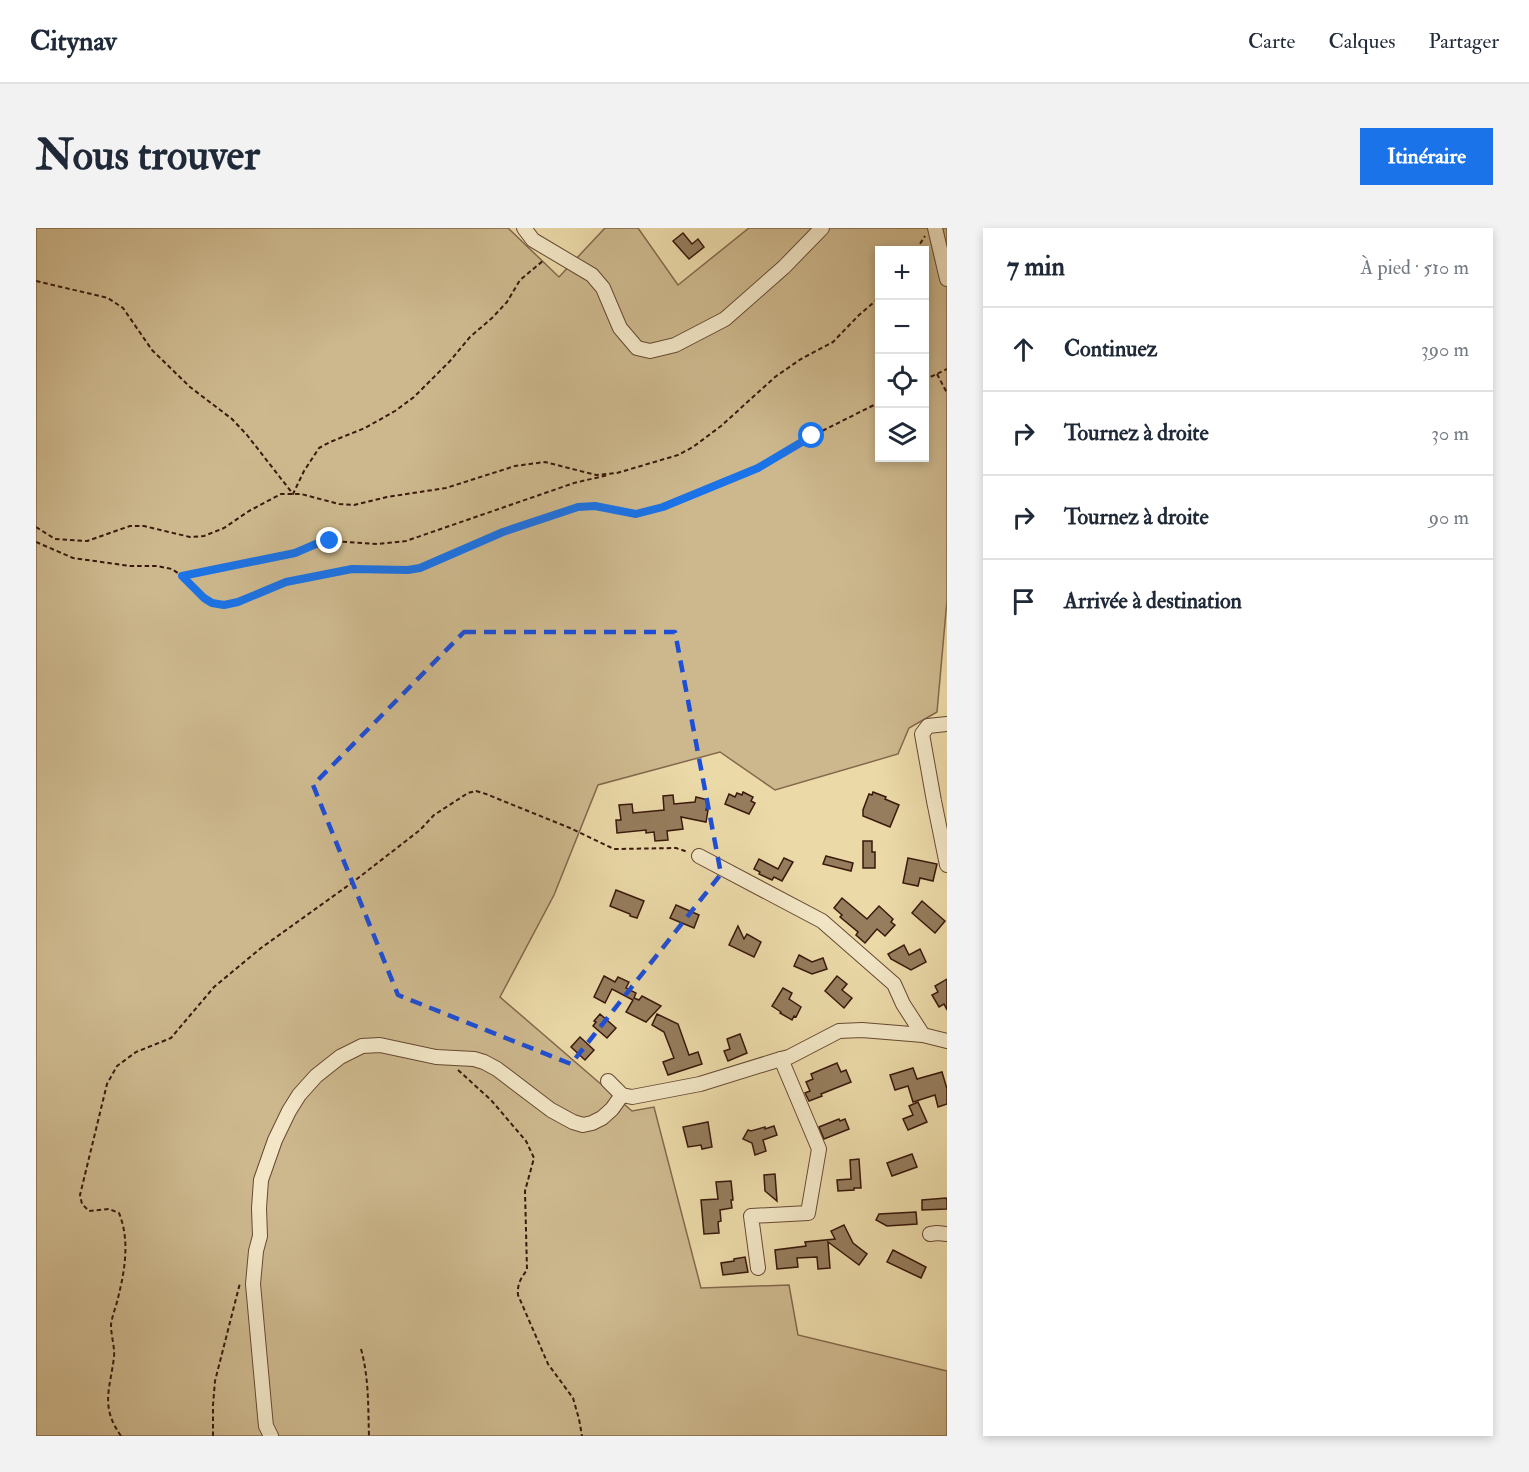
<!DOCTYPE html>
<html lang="fr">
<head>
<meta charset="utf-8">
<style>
	body { margin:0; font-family:"IM FELL Double Pica",serif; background:#f2f2f3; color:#1f2937 }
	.controls { position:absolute; right:18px; top:18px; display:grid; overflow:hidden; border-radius:0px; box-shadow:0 3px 9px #0003 }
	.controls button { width:54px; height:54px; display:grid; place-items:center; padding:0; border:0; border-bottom:2px solid #e0e1e3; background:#fff; color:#1f2937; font:30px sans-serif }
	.stop { position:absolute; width:18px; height:18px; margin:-14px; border:4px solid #1a73e8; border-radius:50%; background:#fff }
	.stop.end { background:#1a73e8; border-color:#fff; box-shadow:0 2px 6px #0008 }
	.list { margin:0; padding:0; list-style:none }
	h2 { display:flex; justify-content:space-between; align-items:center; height:78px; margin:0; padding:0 24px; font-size:26px }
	h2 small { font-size:20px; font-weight:400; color:#747a83 }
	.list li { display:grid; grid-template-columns:39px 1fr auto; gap:18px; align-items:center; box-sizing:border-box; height:84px; padding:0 24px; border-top:2px solid #e0e1e3 }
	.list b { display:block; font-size:22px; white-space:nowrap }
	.list em { font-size:20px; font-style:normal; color:#747a83 }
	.icon { flex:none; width:33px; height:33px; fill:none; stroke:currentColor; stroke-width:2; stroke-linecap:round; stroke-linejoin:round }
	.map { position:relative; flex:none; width:911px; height:1208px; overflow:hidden; border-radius:0px }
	header { display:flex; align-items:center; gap:36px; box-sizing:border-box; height:84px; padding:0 30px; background:#fff; border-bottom:2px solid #e0e1e3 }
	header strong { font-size:28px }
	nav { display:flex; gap:33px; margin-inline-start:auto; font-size:21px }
	.intro { display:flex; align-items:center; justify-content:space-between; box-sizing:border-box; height:144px; padding:0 36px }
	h1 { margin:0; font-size:42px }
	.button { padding:15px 27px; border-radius:0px; background:#1a73e8; color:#fff; font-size:21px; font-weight:700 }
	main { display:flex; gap:36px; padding:0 36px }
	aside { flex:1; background:#fff; border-radius:0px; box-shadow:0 3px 9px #0003 }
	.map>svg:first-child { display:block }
</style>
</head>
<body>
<header>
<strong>Citynav</strong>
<nav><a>Carte</a><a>Calques</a><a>Partager</a></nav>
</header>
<div class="intro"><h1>Nous trouver</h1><a class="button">Itinéraire</a></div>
<main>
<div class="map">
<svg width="911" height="1208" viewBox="0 0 911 1208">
	<rect width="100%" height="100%" fill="#ebd9a8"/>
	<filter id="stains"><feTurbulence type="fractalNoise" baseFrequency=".00333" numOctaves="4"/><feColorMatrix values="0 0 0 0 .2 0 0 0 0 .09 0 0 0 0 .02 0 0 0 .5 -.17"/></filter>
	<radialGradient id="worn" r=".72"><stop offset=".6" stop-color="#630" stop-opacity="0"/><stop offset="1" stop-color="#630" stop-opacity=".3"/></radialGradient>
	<!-- green -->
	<path fill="#cdb88d" stroke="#84684c" stroke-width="1.5" fill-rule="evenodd" d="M0,0H472L523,49L569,0H602L642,57L713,0H911V372L901,484L873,500L862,526L739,562L684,524L562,557L518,667L464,769L596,883L618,879L665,1060L753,1057L762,1107L911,1143V1208H0ZM844,22H888V230H844Z"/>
	<!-- building -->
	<g fill="#967d5d" stroke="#3a190b" stroke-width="1.5">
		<path d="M647,5L656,16L662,11L668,19L653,31L637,13Z"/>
		<path d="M707,564L717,569L715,573L719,575L713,586L689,576L693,566L699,569L701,565L706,567Z"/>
		<path d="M837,564L850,569L849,571L863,577L854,599L827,588V582L833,566L836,567Z"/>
		<path d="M637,567L638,576L659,574L660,569L672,572L670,582H672L670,594L645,589L647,601L631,603L632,612L619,613L618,604L610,605V602L581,605L580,592H585L583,577L596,576L597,585L628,582L627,568Z"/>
		<path d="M827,613H836V624H839V640H827Z"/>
		<path d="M790,628L817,635L815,643L787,636Z"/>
		<path d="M748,630L757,634L746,653L738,649L736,652L723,646L724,644L718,641L723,631L742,641Z"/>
		<path d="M872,630L901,636L897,653L884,650L882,658L867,655Z"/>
		<path d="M580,662L608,673L601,690L594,688V686L574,678Z"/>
		<path d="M806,670L831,691L843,678L857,691L855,694L859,697L849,708L841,701L829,715L820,707L822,704L804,689L806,687L798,680Z"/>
		<path d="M886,673L909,693L899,705L876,685Z"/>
		<path d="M640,677L663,687L658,700L634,690Z"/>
		<path d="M702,698L708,711L711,706L725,714L718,729L693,717Z"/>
		<path d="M868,717L873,727L884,721L890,734L875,742L855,731L852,726Z"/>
		<path d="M763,727L776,734L787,730L791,741L776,746L758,738Z"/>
		<path d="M568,748L579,754L582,749L593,754L590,760L600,765L598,770L603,772L606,768L625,778L610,794L590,784L597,772L576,761L569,775L558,769Z"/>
		<path d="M801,748L811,756L806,762L816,770L808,780L789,763Z"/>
		<path d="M911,751V782L908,776L903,779L896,767L902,764L899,758Z"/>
		<path d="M747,760L756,765L753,771L765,779L760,789L758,788L756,792L744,785L745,784L736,778Z"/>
		<path d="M564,786L580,800L571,810L557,798L560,794L558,793Z"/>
		<path d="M621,786L642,796L653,827L662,824L666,836L632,847L627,834L638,830L628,804L616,797Z"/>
		<path d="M704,806L711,825L692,833L688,823L694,821L691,811Z"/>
		<path d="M544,809L558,822L549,832L535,819Z"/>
		<path d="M801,835L805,844L810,842L815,854L785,866L786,868L773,873L769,865L774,863L770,854L777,851L775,846Z"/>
		<path d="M877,840L881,851L906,844L911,861V876L902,879L899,867L877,874L872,858L859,862L854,847Z"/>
		<path d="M882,874L891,894L872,902L867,891L877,887L873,878Z"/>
		<path d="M803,891L804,893L809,891L813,901L788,911L783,899Z"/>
		<path d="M672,894L676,919L666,921L665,917L652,919L647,899Z"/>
		<path d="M738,898L741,907L727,912L730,923L719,927L716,915L707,911L712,902L715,903L729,899V901Z"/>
		<path d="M876,926L881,939L856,948L851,935Z"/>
		<path d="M823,931L825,960H818V962L802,963L801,952L815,951L814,932Z"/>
		<path d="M739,946L741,973L729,963L728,947Z"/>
		<path d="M695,953L697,972H695L696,980L684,982L685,993L682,994L683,1005L668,1006L665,972L682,971L680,954Z"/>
		<path d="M910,970L911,972V981L886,982V972Z"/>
		<path d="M880,984L881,996L851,998L840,992L843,986Z"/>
		<path d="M808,997L817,1015L831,1026L823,1037L792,1014L794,1040L782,1041L781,1029L761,1030L762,1039L741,1041L739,1022L770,1018L769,1014L799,1011L795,1003Z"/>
		<path d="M857,1022L890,1039L885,1050L851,1034Z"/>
		<path d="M709,1029L712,1044L687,1047L685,1035L698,1033V1031Z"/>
	</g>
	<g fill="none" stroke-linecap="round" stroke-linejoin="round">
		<!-- minor casing -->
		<g stroke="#664932" stroke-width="16">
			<g id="minor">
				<path d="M488,0L497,12L556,47L567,60L584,100L601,120L614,123L639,117L689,91L748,39L786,0"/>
				<path d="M899,0L911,51"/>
				<path d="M911,496L892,498L886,506L898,573L911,637"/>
				<path d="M663,628L786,693L858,756L867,776L887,807"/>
				<path d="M572,853L586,867L596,869L664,856L745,831L753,829L803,803L826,802L887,807L911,813"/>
				<path d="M894,1006L901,1005L911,1006"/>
				<path d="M722,1040L715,988L772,985L783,921L745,831"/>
				<path d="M235,1208L230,1198L229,1188L217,1056L220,1023L224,1008L223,980L225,952L239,912L253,883L263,867L280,848L304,829L326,818L344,817L400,829L438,831L448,834L461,841L515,882L537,894L547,897L556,895L566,890L576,881L586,867"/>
			</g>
		</g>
		<!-- path -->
		<g stroke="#3a190b" stroke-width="2" stroke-dasharray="4.5 3" stroke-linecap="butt">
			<path d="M880,22L889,8"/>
			<path d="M0,53L72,70L87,80L116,122L154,159L196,191L211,207L257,266L268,243L283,220L294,214L329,200L359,183L378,169L414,133L434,109L456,90L471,74L484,52L508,32"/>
			<path d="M901,146L911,165"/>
			<path d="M888,152L911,141"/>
			<path d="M0,299L19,311L51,313L94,298H108L154,309L168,308L188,300L213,283L245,266H265L303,276L318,277L351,269L410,260L479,238L509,234L560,247L581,245L642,227L657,219L685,198L739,149L765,131L797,114L823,87L844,69"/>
			<path d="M0,314L37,330L94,338H121L136,341L146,348L168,370L176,374L188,377L202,374L250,354L316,341L372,342L384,340L467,304L542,279L559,278L600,286L627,279L722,240L776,208L844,174"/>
			<path d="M146,348L259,325L280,316L294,313L342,316L370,313L538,255L572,247"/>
			<path d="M422,842L455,872L490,913L498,930L489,963L491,1042C485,1050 481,1056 482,1067L512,1136L537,1170L543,1191L546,1208"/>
			<path d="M325,1121C333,1150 332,1178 333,1208"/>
			<path d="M85,1208C64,1178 74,1162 78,1129C79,1119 75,1108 75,1097C76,1088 80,1079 82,1070C89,1042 94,1012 83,985L73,981L53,983L46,976L44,967L71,856L81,838L100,824L135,810L178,759L225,720L317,654L384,602L398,587L432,565L440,563L450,566L534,600L578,621L640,620L652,624"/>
			<path d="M177,1208V1177L179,1153L204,1055"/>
		</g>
		<!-- minor -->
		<use href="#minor" stroke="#f2e6c6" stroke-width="14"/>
	</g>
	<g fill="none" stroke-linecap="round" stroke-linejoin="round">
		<!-- route -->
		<path stroke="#1a73e8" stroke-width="8" d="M294,313L280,316L259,325L146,348L168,370L176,375L188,377L202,374L250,354L316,341L372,342L384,340L467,304L542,279L559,278L600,286L627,279L722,240L776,208"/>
	</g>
	<!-- marked area -->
	<path fill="none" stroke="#1d4ed8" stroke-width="4.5" stroke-dasharray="12 8" stroke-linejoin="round" d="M428,404H639L685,646L535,836L362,767L277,557Z"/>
	<rect width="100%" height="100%" filter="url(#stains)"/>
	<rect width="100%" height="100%" fill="url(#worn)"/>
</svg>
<div class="controls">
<button>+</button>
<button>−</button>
<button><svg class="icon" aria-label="locate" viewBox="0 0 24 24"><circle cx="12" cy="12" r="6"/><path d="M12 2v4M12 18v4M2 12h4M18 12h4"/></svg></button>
<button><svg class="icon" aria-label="layers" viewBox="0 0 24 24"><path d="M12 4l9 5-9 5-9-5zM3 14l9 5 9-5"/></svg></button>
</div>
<div class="stop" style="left:776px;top:208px"></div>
<div class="stop end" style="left:294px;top:313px"></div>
</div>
<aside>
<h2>7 min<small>À pied · 510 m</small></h2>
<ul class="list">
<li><svg class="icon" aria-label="ahead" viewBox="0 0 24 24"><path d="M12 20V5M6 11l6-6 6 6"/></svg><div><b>Continuez</b></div><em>390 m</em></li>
<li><svg class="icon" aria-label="right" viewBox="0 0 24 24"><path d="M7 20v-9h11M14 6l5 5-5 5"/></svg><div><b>Tournez à droite</b></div><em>30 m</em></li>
<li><svg class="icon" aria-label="right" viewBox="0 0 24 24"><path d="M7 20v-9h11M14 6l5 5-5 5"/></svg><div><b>Tournez à droite</b></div><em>90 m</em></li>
<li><svg class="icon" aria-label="arrive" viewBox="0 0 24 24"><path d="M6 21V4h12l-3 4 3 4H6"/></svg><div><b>Arrivée à destination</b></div></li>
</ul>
</aside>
</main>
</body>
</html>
